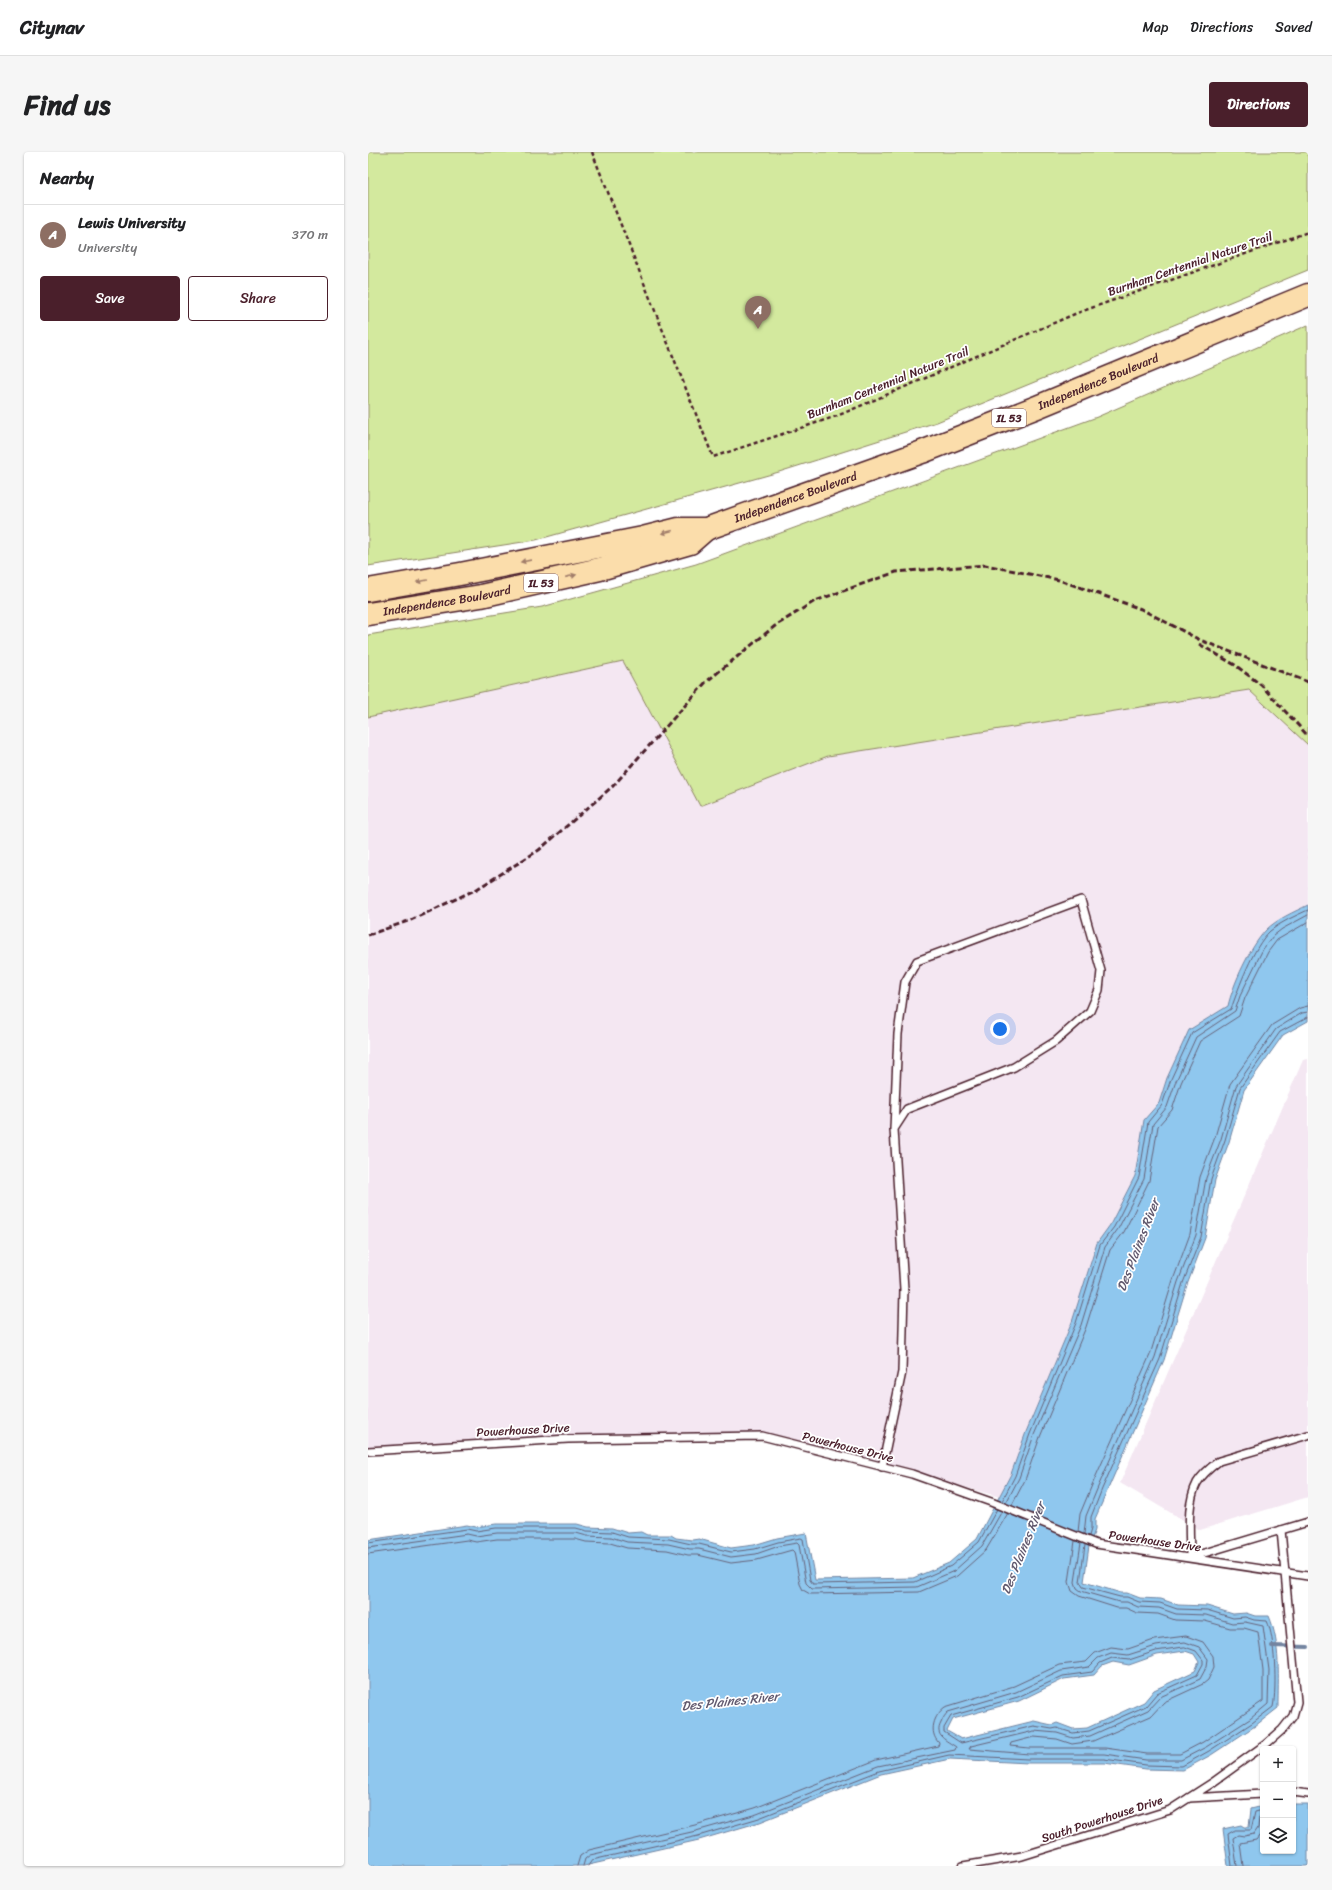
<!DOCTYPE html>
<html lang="en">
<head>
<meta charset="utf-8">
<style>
	body { margin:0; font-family:Sriracha,sans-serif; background:#f6f6f6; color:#202124 }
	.controls { position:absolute; right:12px; bottom:12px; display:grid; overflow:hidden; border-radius:4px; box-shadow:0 1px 3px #0004 }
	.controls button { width:36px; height:36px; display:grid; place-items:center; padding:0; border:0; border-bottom:1px solid #e0e0e0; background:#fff; color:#202124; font:20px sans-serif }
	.you { position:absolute; left:632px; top:877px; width:14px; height:14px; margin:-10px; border:3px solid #fff; border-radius:50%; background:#1a73e8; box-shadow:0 0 0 6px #1a73e833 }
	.badge { display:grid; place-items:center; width:26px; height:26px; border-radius:50%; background:#4a1f2b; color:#fff; font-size:13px; font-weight:700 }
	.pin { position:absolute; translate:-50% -33px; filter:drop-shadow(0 1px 2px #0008) }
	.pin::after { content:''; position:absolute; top:21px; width:14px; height:12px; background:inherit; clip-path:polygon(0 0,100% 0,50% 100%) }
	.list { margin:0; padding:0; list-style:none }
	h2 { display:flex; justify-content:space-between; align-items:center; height:52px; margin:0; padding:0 16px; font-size:17px }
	h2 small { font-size:13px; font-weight:400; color:#757577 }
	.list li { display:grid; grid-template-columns:26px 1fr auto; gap:12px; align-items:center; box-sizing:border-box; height:60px; padding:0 16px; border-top:1px solid #e0e0e0 }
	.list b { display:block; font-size:15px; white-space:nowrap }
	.list p { margin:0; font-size:13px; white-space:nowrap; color:#757577 }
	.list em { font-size:13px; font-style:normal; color:#757577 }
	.actions { display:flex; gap:8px; padding:12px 16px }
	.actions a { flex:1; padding:9px 0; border:1px solid #4a1f2b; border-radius:4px; text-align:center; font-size:14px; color:#4a1f2b }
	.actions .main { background:#4a1f2b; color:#fff }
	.icon { flex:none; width:22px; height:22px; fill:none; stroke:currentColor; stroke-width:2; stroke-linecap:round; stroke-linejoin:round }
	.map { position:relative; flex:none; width:940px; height:1714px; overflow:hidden; border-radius:4px }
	header { display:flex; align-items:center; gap:24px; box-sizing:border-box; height:56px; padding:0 20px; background:#fff; border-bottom:1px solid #e0e0e0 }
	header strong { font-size:19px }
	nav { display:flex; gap:22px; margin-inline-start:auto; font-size:14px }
	.intro { display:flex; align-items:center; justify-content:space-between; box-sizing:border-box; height:96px; padding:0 24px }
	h1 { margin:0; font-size:28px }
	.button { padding:10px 18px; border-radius:4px; background:#4a1f2b; color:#fff; font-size:14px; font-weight:700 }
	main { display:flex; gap:24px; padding:0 24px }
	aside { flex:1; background:#fff; border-radius:4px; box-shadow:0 1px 3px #0004 }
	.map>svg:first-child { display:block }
</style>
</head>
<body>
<header>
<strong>Citynav</strong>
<nav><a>Map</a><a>Directions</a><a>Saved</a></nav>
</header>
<div class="intro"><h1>Find us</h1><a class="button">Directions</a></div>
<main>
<aside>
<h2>Nearby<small></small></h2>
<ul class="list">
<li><span class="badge" style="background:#8d6e63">A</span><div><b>Lewis University</b><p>University</p></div><em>370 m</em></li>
</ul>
<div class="actions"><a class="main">Save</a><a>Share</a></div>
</aside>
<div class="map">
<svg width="940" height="1714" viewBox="0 0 940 1714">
	<rect width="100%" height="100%" fill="#fff"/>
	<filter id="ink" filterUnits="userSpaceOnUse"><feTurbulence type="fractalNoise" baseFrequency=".025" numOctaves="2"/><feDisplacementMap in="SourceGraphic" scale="8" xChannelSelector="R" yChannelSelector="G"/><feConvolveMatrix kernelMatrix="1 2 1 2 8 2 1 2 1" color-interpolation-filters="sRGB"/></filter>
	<g filter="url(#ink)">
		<!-- built -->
		<g fill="#f4e7f2">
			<path d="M255,509L333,654L460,604L881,538L940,593V753L910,769L898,778L887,793L863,841L860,854L821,878L799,926L791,951L776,968L767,1024L742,1073L729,1091L704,1170L658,1280L643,1322L632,1345L393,1279L0,1300V565Z"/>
			<path d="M940,907V1345L832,1378L752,1331L935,908Z"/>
		</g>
		<!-- green -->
		<g fill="#d3e99e" stroke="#8e8464">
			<path d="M0,0H940V118L569,270L411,320L168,388L0,414Z"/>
			<path d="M940,173V593L881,538L460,604L332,654L255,509L0,565V483L174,455L328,412L729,265Z"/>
		</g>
		<!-- water -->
		<g fill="#8fc7ee" stroke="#7384a0" fill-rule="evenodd">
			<path d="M940,753V869L915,883L876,938L861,990L847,1028L837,1086L819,1133L796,1208L727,1367V1378L721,1394L716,1430L753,1441H759L772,1446L793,1447L810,1453L839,1454L865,1462L878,1461L887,1464H901C913,1492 910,1527 910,1556L887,1574L843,1603L815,1618L778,1617L736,1611H660L582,1607L513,1622L392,1670L331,1688L216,1714H0V1388L99,1373L108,1375L128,1372H209L220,1375L244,1376L260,1381L273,1380L279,1383H303L308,1386L324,1388L331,1387L363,1396L386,1393L409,1386L438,1381L447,1428L545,1426L581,1411L609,1387L643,1322L658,1280L704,1170L729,1091L742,1073L767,1024L776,968L791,951L799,926L821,878L860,854C865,832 882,795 898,778C909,767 926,760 940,753ZM817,1499L826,1502L831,1510L827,1519L786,1538L776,1550L719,1576L705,1577L689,1571L684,1573L666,1569L593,1587L579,1579L585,1567L651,1549L696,1527L726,1523L734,1514L745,1510L761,1513L789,1503Z"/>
			<path d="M925,1652H940V1714H860L855,1677L873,1673L876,1675H881L883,1657L895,1654V1699H925Z"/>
		</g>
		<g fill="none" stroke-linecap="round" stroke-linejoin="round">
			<!-- shore -->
			<g stroke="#666279" stroke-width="1">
				<path d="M634,1349L647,1324L662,1282L708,1171L732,1093L746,1075L771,1025L780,970L794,953L803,927L824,881L863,857C871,835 885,795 902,779C913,770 927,764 940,758"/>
				<path d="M638,1351L651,1326L666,1283L713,1173L737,1095L750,1077L776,1027L785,972L799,955L808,929L828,885L867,859L872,844L895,797L905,784L914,777L940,763"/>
				<path d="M644,1353L657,1328L672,1285L718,1175L742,1098L756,1080L781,1029L790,974L804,958L813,931L832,889L871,864L877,846L900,800L909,788L940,770"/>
				<path d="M710,1380L712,1362L724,1333L782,1203L805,1128L822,1082L832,1025L847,985L862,932L904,873L932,856L940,854"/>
				<path d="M716,1382L718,1364L730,1335L787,1205L810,1130L828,1083L838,1026L853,987L868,934L908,877L934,861L940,860"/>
				<path d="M721,1384L723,1377V1365L734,1337L792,1207L815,1131L833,1085L843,1027L857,988L872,936L912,880L940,865"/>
				<path d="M0,1391L99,1377L108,1379L128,1376H208L219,1379L244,1380L260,1385L301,1387L323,1392H331L363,1400L387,1397L410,1390L433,1386L435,1387L442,1428L445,1432L547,1430L583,1414L611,1390L629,1357"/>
				<path d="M0,1396L99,1382L108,1384L129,1381H208L219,1384L243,1385L259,1390L300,1392L322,1397H331L363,1405L388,1402L411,1394L429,1391L431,1393L438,1431L444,1437L549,1435L586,1419L614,1394L634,1359"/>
				<path d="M0,1402L99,1388L108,1390L129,1387H207L218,1390L242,1391L259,1396L299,1398L320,1403H330L363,1411L389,1408L424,1398L426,1400L432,1432L435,1438L442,1442L551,1440L589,1424L618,1398L640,1361"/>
				<path d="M817,1495L828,1499L835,1508V1512L829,1523L789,1541L778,1554L721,1579L705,1581L689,1576L684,1577L666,1574L593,1591L576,1580V1576L583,1564L650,1545L695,1524L724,1520L732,1511L744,1506L761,1508L788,1499Z"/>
				<path d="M209,1714L212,1704L221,1698L327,1673L387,1656L508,1608L570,1594L571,1591C560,1580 566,1563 577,1555L646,1534L691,1513L718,1510L727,1501L743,1495L760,1497L786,1488L818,1484L835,1490L845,1504L846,1515L840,1528L835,1532L796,1550L783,1564L725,1589L704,1592L689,1587L666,1585L643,1591L642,1594L661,1596H737L779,1602H812L835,1590L895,1549V1518L890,1480L876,1476H862L837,1469L807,1468L790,1462L769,1461L758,1456H749L711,1444L704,1439L701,1430L707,1389"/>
				<path d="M215,1714L217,1707L222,1703L328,1679L389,1662L510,1614L587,1598L588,1595C578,1588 566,1584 573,1571C575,1566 577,1563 580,1560L648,1540L693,1519L721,1515L730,1506L743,1501L760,1503L788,1494L817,1490L831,1495L840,1507L839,1514L832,1527L792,1545L780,1558L722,1584L705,1586L689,1581L666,1579L603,1594L601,1597L661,1602H736L778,1608H813L838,1595L882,1567L900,1552L901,1518L895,1474L877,1470L864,1471L838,1463L808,1462L791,1456L770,1455L759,1450H751L713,1439L709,1436L707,1430L713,1391"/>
				<path d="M220,1714L224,1708L330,1684L391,1666L511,1619L581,1603L660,1607H736L778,1613L814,1614L841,1599L884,1571L905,1555C909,1536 907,1485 899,1469L886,1468L877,1465L865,1466L839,1458L809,1457L792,1451L771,1450L759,1445H752L715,1435L712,1430L717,1393"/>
				<path d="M864,1714L860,1682L867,1678H883L887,1660L895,1658"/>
				<path d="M869,1714L865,1686L870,1683L876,1684L886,1682L890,1676L891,1665L895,1663"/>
				<path d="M875,1714L872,1691L888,1688L895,1679"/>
			</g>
			<!-- stream -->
			<path stroke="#7384a0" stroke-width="4" d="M904,1494L940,1495"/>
			<!-- service casing -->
			<g stroke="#4a1f2b" stroke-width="10">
				<g id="service">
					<path d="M0,1299L200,1287L394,1284L544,1322L623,1350L728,1392L940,1424"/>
					<path d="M514,1315L534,1220L536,1137L526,977L539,957L646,915L688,889L722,859L731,838L733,819L713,748L549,809L537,830L530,882L526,977"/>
					<path d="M822,1405C822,1383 818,1352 829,1331C834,1322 843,1315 851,1309L940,1283"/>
					<path d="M823,1405L940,1370"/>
					<path d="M925,1640L940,1642"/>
					<path d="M821,1646L895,1642"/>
					<path d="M595,1714L654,1704L802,1658L844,1631L898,1592L914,1578L925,1564L929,1550L913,1378"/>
				</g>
			</g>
			<!-- primary casing -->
			<g stroke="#4a1f2b" stroke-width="25">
				<g id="primary">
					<path id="s1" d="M0,438L92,422L275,386L311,377H338L554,300L669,255L940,143"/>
					<path id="s2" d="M0,462L113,444L232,417L322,391L338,377"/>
				</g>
			</g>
			<!-- path -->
			<path stroke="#4a1f2b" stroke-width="2.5" stroke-dasharray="4 3" stroke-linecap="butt" d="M224,0L345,305L469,264L709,161L940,80"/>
			<!-- service -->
			<use href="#service" stroke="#fff" stroke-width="7"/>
			<!-- primary -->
			<use href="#primary" stroke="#fbddab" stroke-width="22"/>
			<!-- rail -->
			<g stroke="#4a1f2b" stroke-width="3" stroke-dasharray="6 3" stroke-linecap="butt">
				<path d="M831,492L867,513L893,533L940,584"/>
				<path d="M0,783L43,768L109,737L171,698L245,634L338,530L407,474L447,449L528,420L617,413L691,428L773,457L832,488L940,530"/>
			</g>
		</g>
		<!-- one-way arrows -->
		<defs><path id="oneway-solid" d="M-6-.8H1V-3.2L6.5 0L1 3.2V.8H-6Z"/></defs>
		<g fill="#a27e6b">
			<use href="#oneway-solid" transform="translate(299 380) rotate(166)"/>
			<use href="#oneway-solid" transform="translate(158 409) rotate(169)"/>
			<use href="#oneway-solid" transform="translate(203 424) rotate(-13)"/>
			<use href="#oneway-solid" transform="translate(54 429) rotate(170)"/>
		</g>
	</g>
	<g text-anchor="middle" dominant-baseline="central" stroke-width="3.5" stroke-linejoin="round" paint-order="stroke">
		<!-- shield labels -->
		<g fill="#fff" stroke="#80626b" stroke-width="1">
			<rect x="624" y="257" width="34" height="18" rx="3"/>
			<rect x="156" y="422" width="34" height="18" rx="3"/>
		</g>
		<g font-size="11" font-weight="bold" fill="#4a1f2b">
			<text x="641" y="266">IL 53</text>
			<text x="173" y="431">IL 53</text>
		</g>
		<!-- street labels -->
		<g font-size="12" fill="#4a1f2b" stroke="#fff">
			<text transform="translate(822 112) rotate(-19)">Burnham Centennial Nature Trail</text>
			<text stroke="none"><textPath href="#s1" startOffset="763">Independence Boulevard</textPath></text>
			<text transform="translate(520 231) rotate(-22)">Burnham Centennial Nature Trail</text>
			<text stroke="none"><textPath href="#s1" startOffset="439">Independence Boulevard</textPath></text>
			<text stroke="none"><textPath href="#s2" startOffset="80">Independence Boulevard</textPath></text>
			<text transform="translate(155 1278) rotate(-3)">Powerhouse Drive</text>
			<text transform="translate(480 1295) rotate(14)">Powerhouse Drive</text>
			<text transform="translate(787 1389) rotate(8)">Powerhouse Drive</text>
			<text transform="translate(734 1667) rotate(-18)">South Powerhouse Drive</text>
		</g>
		<!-- water labels -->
		<g font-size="13" font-style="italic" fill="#625a6f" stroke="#fff">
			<text transform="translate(770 1093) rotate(-69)">Des Plaines River</text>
			<text transform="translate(655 1396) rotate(-68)">Des Plaines River</text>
			<text transform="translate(362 1549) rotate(-6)">Des Plaines River</text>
		</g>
	</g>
</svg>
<div class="controls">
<button>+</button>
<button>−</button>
<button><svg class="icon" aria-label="layers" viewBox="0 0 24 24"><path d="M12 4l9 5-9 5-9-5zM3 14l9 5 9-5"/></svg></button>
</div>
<div class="you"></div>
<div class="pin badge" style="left:390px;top:177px;background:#8d6e63">A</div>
</div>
</main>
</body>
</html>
